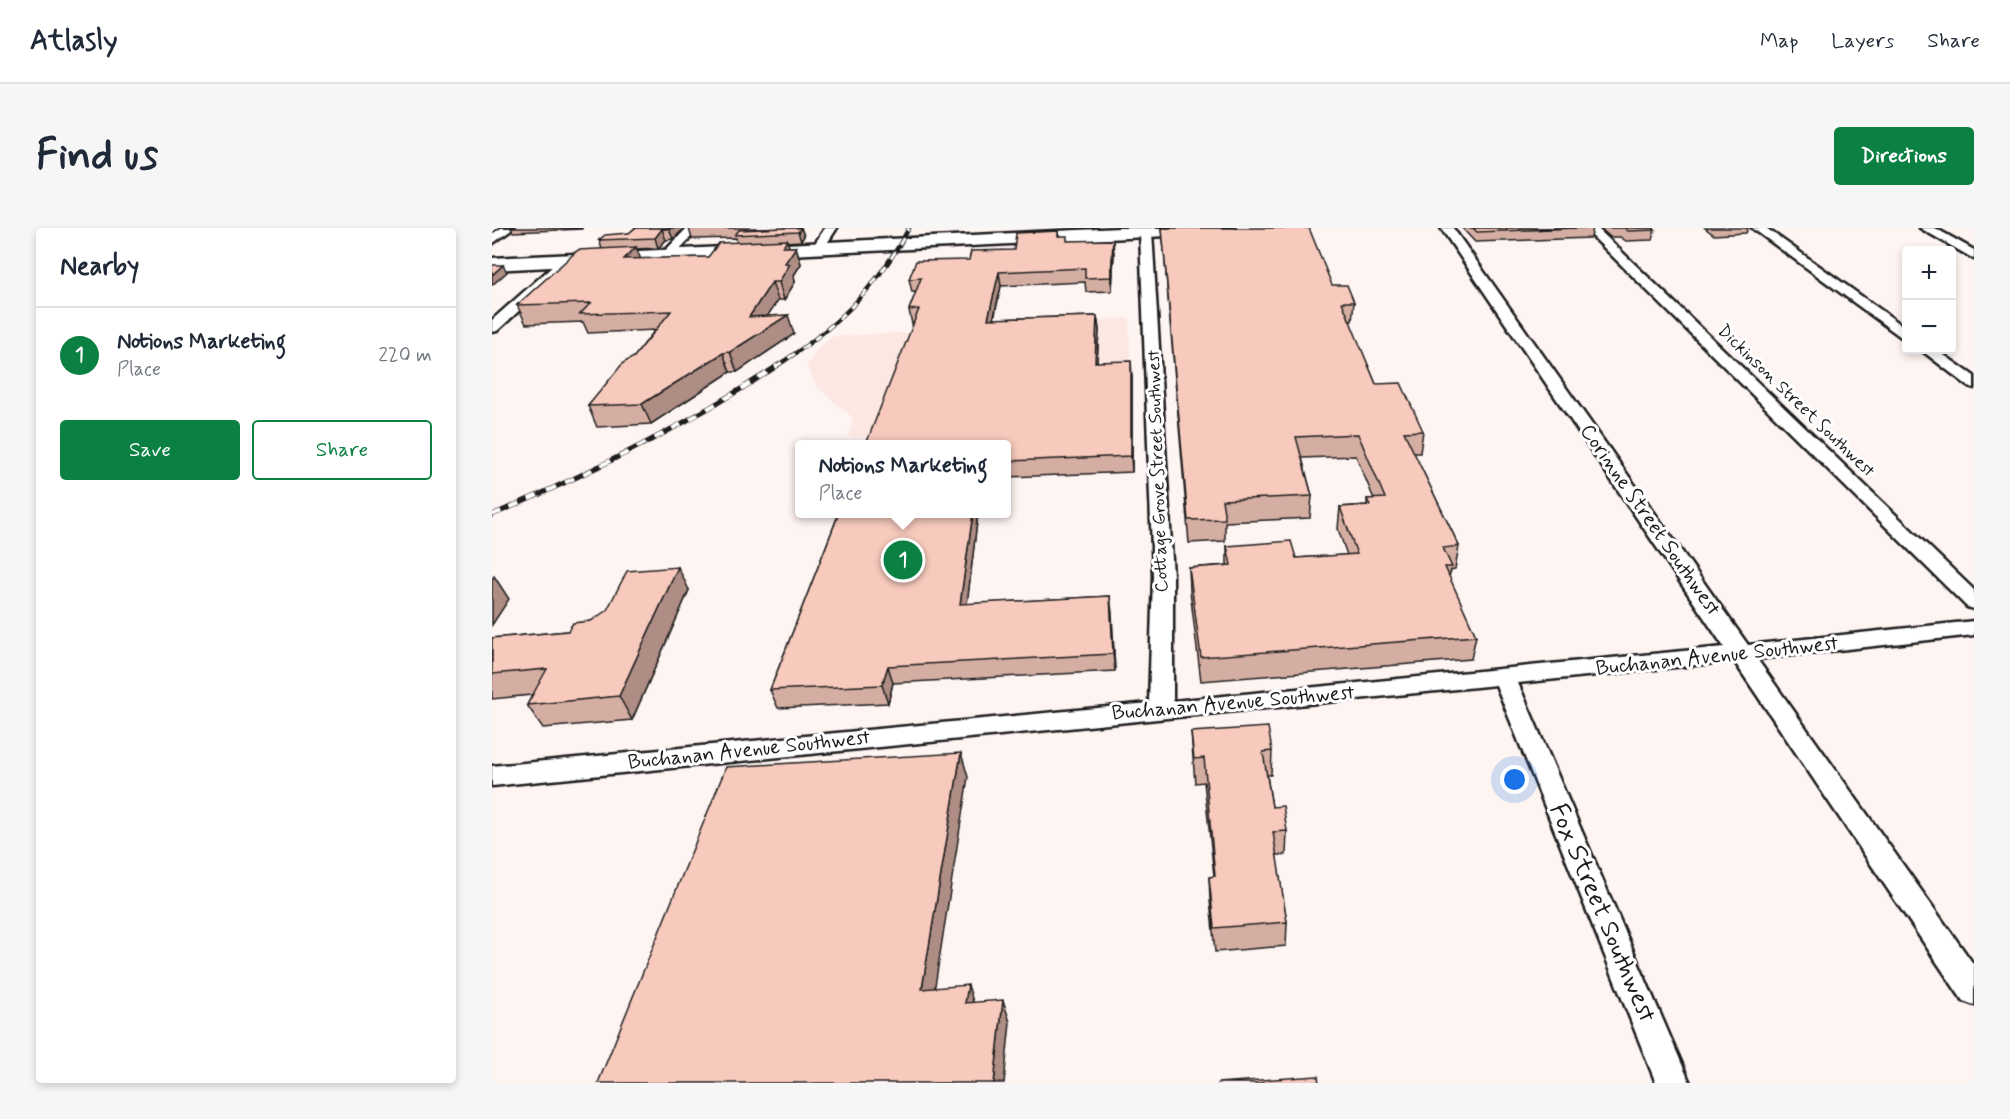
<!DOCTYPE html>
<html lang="en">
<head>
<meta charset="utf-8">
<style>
	body { margin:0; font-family:Mynerve,sans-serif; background:#f6f6f7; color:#1f2937 }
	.controls { position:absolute; right:18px; top:18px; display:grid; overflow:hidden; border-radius:6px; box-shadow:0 3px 9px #0003 }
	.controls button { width:54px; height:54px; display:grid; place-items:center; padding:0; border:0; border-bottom:2px solid #e0e1e3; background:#fff; color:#1f2937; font:30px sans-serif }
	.you { position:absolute; left:1023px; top:552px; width:21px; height:21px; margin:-15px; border:4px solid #fff; border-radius:50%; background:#1a73e8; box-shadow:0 0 0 9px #1a73e833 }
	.badge { display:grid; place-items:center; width:39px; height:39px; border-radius:50%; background:#0b8043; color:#fff; font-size:20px; font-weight:700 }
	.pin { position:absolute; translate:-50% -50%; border:3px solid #fff; box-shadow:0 2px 6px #0006 }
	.popup { position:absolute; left:303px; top:212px; width:216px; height:78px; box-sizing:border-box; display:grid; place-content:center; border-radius:6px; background:#fff; filter:drop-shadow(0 2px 4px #0005); font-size:20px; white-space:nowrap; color:#747a83 }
	.popup b { font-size:22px; color:#1f2937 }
	.popup::after { content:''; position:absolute; left:50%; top:100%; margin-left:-12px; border:12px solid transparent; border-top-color:#fff }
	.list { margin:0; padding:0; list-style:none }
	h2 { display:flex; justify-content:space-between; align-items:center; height:78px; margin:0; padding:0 24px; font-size:26px }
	h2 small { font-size:20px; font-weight:400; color:#747a83 }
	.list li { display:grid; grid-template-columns:39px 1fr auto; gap:18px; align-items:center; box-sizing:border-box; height:96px; padding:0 24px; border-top:2px solid #e0e1e3 }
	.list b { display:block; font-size:22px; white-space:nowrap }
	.list p { margin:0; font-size:20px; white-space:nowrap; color:#747a83 }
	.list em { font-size:20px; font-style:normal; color:#747a83 }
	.actions { display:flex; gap:12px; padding:18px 24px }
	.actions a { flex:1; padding:14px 0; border:2px solid #0b8043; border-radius:6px; text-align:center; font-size:21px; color:#0b8043 }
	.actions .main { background:#0b8043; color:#fff }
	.map { position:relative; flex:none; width:1482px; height:855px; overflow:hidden; border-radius:6px }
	header { display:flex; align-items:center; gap:36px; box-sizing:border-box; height:84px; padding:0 30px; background:#fff; border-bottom:2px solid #e0e1e3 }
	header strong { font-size:28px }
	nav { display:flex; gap:33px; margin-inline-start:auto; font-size:21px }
	.intro { display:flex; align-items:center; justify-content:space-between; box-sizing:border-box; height:144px; padding:0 36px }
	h1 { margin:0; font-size:42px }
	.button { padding:15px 27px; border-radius:6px; background:#0b8043; color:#fff; font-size:21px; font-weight:700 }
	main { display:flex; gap:36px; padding:0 36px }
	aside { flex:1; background:#fff; border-radius:6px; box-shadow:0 3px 9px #0003 }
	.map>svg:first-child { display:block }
</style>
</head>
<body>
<header>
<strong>Atlasly</strong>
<nav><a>Map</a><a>Layers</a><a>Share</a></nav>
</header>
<div class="intro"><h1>Find us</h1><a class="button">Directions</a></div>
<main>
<aside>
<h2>Nearby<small></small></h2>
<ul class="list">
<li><span class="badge">1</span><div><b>Notions Marketing</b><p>Place</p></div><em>220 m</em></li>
</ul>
<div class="actions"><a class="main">Save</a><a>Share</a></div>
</aside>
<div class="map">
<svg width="1482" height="855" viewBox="0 0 1482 855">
	<rect width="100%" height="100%" fill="#fef4f2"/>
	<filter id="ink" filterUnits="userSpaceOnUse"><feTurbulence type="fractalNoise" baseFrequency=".0167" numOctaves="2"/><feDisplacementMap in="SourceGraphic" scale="12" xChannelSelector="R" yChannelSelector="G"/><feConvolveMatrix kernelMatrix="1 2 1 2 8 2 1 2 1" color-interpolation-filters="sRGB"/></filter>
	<g filter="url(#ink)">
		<!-- built -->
		<path fill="#fce7e2" d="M637,90L641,244L515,248L514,216L406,207L356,208L361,190L325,159L315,137L325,121L342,108L499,101Z"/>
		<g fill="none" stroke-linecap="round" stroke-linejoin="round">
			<!-- minor casing -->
			<g stroke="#1c1c1c" stroke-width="5">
				<g id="minor">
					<path d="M9,0H22L0,16V6Z"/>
					<path d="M195,0H207L179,31H171L169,28L171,25Z"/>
					<path d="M333,0H345L330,23H322L320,20Z"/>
					<path d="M654,0L660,4L681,348V473L1232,419L949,0H961L1256,417L1482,393V407L1265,431L1482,737V777L1471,773L1242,433L1026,455L1198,855H1164L1004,457L0,558V538L657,475L661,348L648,4Z"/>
					<path d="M1092,0H1105L1482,362V381L1475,379Z"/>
					<path d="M1260,0H1274L1414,100V110L1409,109Z"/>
					<path d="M1428,0H1443L1482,22V31Z"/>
					<path d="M74,29L80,33L78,36L5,103L0,104V92L70,30Z"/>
					<path d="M1429,122H1445L1482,148V160L1476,158Z"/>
				</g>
			</g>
			<!-- primary casing -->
			<g stroke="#1c1c1c" stroke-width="5">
				<path id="primary" d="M628,0H743L740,4L734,5L0,42V30Z"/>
			</g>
			<!-- minor -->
			<use href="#minor" fill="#fff" fill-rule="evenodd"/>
			<!-- primary -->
			<use href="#primary" fill="#fff" fill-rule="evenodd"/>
			<!-- rail-far1 casing -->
			<g stroke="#1c1c1c" stroke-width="4.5">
				<path id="rail-far1" d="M283,139C342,101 384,62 417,0"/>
			</g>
			<!-- rail casing -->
			<g stroke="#1c1c1c" stroke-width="5">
				<path id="rail" d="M0,287C99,245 195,197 285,138"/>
			</g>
			<!-- rail-far1 -->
			<use href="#rail-far1" stroke="#fff" stroke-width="3" stroke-dasharray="8" stroke-linecap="butt"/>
			<!-- rail -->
			<use href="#rail" stroke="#fff" stroke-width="4" stroke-dasharray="10" stroke-linecap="butt"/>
		</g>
		<!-- wall -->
		<g fill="#d5aea3" stroke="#1c1c1c" stroke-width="1.5">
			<path d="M19,0H90V1L21,4Z"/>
			<path d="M143,0H193L181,11L174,12L166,20L144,21L148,31L216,29L245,14L244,10L200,11L197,1V0H264L263,1L309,0L312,8L309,13L295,14L297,19H304L309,36L302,47L303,54L292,72H286L275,88L302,106L245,144H238L159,196L105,199L96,178L142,129L163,102L96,105L91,94L34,96L25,77L110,21L107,12L137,5Z"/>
			<path d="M670,0L840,57L862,74L860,93H857L884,156L931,203L928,225H922L967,318L963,341L959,342L957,349L984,408L979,431L709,453L698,363L697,340L735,337V318L804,330L855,327L846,301L848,279L875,277V271H882L864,228L810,230L820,268L818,290L733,294V313L697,315Z"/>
			<path d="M970,0H1101L1099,10L983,14Z"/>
			<path d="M1108,0H1161L1163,2L1160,12L1134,13L1128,9H1118Z"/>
			<path d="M1213,0H1256L1254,5L1222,7Z"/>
			<path d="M566,3L567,8L576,13L622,25L620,63L594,64L593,54L509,58L502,91L605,88L607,102L605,134L640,148V244L514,249V216L420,96L417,82L424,64H420L417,51L477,32L522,22Z"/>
			<path d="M347,285H486L475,376L618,368L623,443L401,455L396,475L286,480L278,462Z"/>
			<path d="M197,362L140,492L51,500L35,477L40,467L0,471V410L76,403L99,393Z"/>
			<path d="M699,504L780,523L779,547H775L780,579L795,603L794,627H784L795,694L794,718L723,724L718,672L717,649L722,648L712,554L703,555Z"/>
		</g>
		<!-- shaded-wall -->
		<g fill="#ae8d84" stroke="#1c1c1c" stroke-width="1.5">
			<path d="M179,0H193L181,11L177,1Z"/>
			<path d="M309,0L312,8L309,13L306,4Z"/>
			<path d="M170,1L174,12L166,20L163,10Z"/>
			<path d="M295,12L299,26L304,19L309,36L302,47L303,54L292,72L287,54L291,19Z"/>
			<path d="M621,12L622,25L620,63L619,49Z"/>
			<path d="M144,19L151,37L132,31Z"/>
			<path d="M11,37L15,44L0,57V47Z"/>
			<path d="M507,44L509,58L498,105L496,91Z"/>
			<path d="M280,54L286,72L263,107L257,89Z"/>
			<path d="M296,87L302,106L245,144L238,124Z"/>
			<path d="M605,88L607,102L604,149L603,134Z"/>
			<path d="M231,125L238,144L159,196L150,176Z"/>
			<path d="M639,133L640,148V244L639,228Z"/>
			<path d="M481,285H486L473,393L468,376Z"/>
			<path d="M186,339L197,362L140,492L127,468Z"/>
			<path d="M2,348L17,371L0,397V351Z"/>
			<path d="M618,368L620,385L623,443L621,426Z"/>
			<path d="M396,438L401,455L396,475L390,457Z"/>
			<path d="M469,525L476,549L439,783L430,761Z"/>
			<path d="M476,757L483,780L473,775Z"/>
			<path d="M511,772L518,794L512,855H502Z"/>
		</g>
		<!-- building -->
		<g fill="#f8cabd" stroke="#1c1c1c" stroke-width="1.5">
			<path d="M143,0H179L177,1H170L163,10L107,12L113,7L137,5Z"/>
			<path d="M294,0H309L306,4L243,7L247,2Z"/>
			<path d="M670,0H817L840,57H855L862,74H850L884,156L909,155L931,203L912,204L967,318L951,320L960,339H953L984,408L709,429L697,340L739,337L735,318L799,313L804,330L865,326L848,279L878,277L875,271L893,270L866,206L804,209L820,268L730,272L733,291L696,292Z"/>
			<path d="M981,0H1084L985,4Z"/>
			<path d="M1133,0H1161L1163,2L1136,3Z"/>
			<path d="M566,3V8H575V13L621,12L619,49L593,50V40L507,44L496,91L605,88L603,134L639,133V228L514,233V216H374L427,81L417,82L429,50L417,51L424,33L477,32L479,23L522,22L524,5Z"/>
			<path d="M295,12L291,19H304L293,35L298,36L287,54H280L257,89L296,87L238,124L231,125L150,176L96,178L131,135L142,129L179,83L88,86L99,75L25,77L86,22L144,19L132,31L216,29L227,15Z"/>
			<path d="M0,37H11L0,47Z"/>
			<path d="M347,285H481L468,376L618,368L621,426L396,438L390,457L278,462Z"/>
			<path d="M186,339L127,468L35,477L55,441L0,446V410L76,403L81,395L99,393L115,382L135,343Z"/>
			<path d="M776,499L780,523L771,524L780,579L791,578L795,603L781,604L795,694L722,700L717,649L723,648L712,530L702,531L699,504Z"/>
			<path d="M469,525L430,761L476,757L473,775L511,772L502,855H106L234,539Z"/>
			<path d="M826,848L827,855H725Z"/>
		</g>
	</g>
	<g text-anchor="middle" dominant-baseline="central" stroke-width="6" stroke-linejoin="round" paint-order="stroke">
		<!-- far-street labels -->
		<g font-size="18" fill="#1c1c1c" stroke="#fff">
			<text transform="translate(1304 173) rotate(44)">Dickinson Street Southwest</text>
			<text transform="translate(666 243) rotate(-92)">Cottage Grove Street Southwest</text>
		</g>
		<!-- street labels -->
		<g font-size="21" fill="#1c1c1c" stroke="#fff">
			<text transform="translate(1158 292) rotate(55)">Corinne Street Southwest</text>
			<text transform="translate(1225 428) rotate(-6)">Buchanan Avenue Southwest</text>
			<text transform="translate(741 475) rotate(-5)">Buchanan Avenue Southwest</text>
			<text transform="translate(257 522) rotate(-6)">Buchanan Avenue Southwest</text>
		</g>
		<!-- near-street labels -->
		<g font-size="26" fill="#1c1c1c" stroke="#fff">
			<text transform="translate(1110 685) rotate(67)">Fox Street Southwest</text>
		</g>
	</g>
</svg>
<div class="controls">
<button>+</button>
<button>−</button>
</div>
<div class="you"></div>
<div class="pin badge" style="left:411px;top:332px">1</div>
<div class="popup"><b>Notions Marketing</b>Place</div>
</div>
</main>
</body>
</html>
